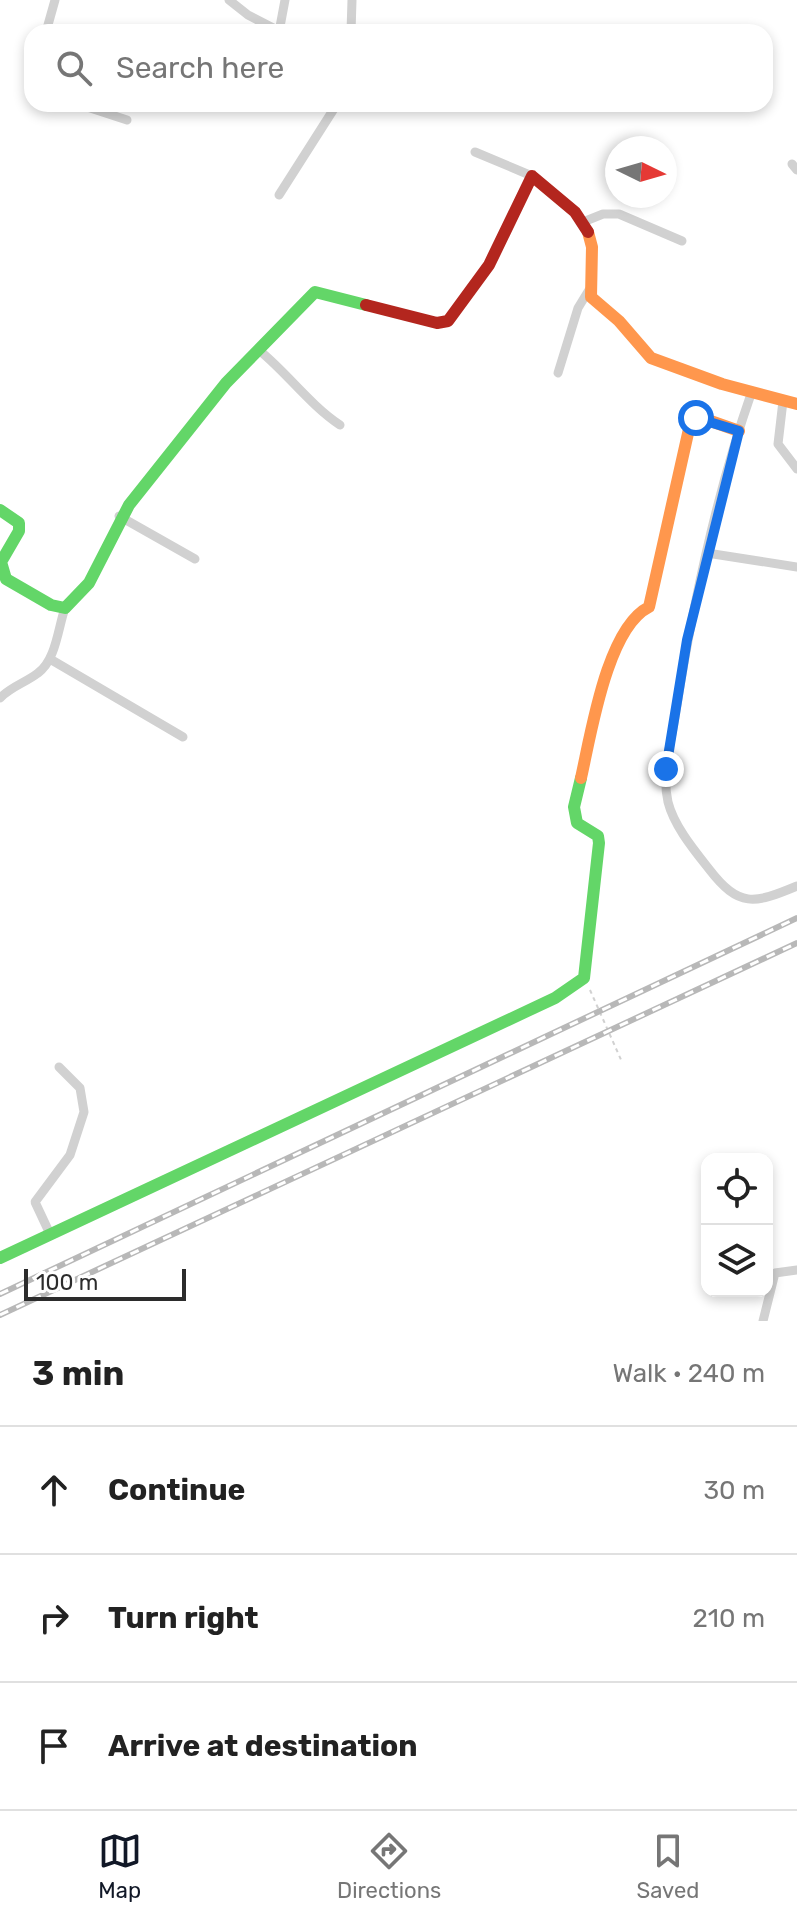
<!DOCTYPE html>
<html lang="en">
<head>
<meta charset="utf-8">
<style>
	body { margin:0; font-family:Rubik,sans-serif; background:#f6f6f6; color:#222 }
	.controls { position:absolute; right:24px; bottom:24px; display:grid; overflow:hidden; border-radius:16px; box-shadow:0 4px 12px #0003 }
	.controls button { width:72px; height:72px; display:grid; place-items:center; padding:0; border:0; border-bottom:2px solid #e0e0e0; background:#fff; color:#222; font:40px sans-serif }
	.compass { position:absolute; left:605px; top:136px; width:72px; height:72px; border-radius:50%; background:#fff; box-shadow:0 4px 12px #0003; rotate:95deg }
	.scale { position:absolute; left:24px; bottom:20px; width:162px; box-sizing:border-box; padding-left:8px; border:4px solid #2c2c2c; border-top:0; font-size:22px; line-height:28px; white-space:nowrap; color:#2c2c2c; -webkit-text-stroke:6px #fff; paint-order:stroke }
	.stop { position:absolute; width:24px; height:24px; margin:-18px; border:6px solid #1a73e8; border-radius:50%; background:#fff }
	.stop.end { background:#1a73e8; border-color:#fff; box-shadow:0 2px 8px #0008 }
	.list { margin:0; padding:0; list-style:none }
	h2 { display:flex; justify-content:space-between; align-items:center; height:104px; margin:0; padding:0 32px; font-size:34px }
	h2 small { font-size:26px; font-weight:400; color:#767676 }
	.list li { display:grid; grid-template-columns:52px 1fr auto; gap:24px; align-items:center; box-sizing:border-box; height:128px; padding:0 32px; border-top:2px solid #e0e0e0 }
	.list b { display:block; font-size:30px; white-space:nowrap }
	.list em { font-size:26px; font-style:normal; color:#767676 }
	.icon { flex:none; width:44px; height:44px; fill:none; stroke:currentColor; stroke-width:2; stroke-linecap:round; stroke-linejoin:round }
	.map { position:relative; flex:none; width:797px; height:1321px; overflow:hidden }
	.search { position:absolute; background:#fff; box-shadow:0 4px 12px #0003; left:24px; right:24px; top:24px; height:88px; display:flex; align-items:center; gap:20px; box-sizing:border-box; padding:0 28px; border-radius:24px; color:#767676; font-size:30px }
	.sheet { height:488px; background:#fff }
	nav { display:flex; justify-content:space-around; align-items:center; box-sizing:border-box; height:112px; border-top:2px solid #e0e0e0; background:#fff; font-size:22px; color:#767676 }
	nav a { display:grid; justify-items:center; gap:4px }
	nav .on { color:#111827 }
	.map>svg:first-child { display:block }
</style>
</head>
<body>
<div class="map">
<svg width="797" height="1321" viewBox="0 0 797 1321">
	<rect width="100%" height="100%" fill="#fff"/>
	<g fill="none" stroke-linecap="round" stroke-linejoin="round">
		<!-- path -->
		<path stroke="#d1d1d1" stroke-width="2" stroke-dasharray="4 4" stroke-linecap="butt" d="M590,990L622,1062"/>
		<!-- street -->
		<g stroke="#d1d1d1" stroke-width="9">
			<path d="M229,0L248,15L279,31"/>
			<path d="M46,32L55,0"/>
			<path d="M279,32L285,0"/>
			<path d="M351,32L352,0"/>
			<path d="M78,104L127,120"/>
			<path d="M475,152L532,176"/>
			<path d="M792,164L797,170"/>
			<path d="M279,195L337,104"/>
			<path d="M583,222L603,214H619L682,241"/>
			<path d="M260,351C288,374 310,405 340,425"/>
			<path d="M558,373L578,308L589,290"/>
			<path d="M752,391C716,494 693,603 676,711C672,740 661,772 668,802C674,826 694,850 709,869C739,908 754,904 797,886"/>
			<path d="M783,401L778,444L797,469"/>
			<path d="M119,516L195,559"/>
			<path d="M707,553L797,567"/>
			<path d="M50,659L183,737"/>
			<path d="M0,698C12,686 25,683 38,673C56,660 58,628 65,608"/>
			<path d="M50,1234L35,1202L70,1155L84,1112L80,1088L59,1067"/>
			<path d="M763,1321L775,1273L797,1270"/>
		</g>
		<!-- fast -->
		<g stroke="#63d668" stroke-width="12">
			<path d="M0,510L19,523V531L1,562L6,579L51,605L65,608L89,583L129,505L226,383L315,292L366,305"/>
			<path d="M0,1258L555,998L584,978L599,843L598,836L577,823L574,807L581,778"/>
		</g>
		<!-- slow -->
		<g stroke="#ff974d" stroke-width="12">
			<path d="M588,232L592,247L591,297L619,321L651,358L722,384L797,404"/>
			<path d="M581,778C591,734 607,628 649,607L691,420L702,418L739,431"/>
		</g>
		<!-- jam -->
		<path stroke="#b3261e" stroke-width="12" d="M366,305L437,323L448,321L489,265L532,176L575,212L588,232"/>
		<!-- rail casing -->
		<g stroke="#b8b8b8" stroke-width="6">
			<g id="rail">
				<path d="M0,1294L797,918"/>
				<path d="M0,1315L797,943"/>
			</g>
		</g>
		<!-- rail -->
		<use href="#rail" stroke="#fff" stroke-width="3" stroke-dasharray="9" stroke-linecap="butt"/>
	</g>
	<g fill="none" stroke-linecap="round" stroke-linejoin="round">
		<!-- route -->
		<path stroke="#1a73e8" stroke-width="10" d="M666,769L687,640L739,431L696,418"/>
	</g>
</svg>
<div class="controls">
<button><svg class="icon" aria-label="locate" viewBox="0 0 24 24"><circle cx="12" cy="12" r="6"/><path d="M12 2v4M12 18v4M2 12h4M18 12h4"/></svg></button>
<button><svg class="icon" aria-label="layers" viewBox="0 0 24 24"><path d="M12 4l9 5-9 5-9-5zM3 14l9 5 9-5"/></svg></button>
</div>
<svg class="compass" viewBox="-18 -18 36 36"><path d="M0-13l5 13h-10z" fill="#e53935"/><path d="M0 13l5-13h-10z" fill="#767676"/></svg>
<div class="scale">100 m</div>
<div class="stop" style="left:696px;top:418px"></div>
<div class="stop end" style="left:666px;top:769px"></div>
<div class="search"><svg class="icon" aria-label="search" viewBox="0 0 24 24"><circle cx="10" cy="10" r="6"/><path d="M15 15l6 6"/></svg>Search here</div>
</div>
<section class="sheet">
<h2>3 min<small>Walk · 240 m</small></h2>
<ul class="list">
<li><svg class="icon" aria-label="ahead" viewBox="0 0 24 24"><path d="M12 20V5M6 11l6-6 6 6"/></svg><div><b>Continue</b></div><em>30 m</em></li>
<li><svg class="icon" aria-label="right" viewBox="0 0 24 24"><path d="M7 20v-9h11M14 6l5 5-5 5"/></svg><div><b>Turn right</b></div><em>210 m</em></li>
<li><svg class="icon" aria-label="arrive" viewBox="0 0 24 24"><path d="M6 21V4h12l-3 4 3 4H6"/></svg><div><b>Arrive at destination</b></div></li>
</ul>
</section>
<nav>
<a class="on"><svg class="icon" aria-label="map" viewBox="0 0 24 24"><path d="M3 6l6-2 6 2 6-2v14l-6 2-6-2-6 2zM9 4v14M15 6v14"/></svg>Map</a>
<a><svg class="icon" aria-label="directions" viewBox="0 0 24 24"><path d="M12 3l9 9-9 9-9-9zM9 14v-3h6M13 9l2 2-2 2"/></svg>Directions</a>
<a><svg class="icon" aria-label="saved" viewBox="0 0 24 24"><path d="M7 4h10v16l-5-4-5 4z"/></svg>Saved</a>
</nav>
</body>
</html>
